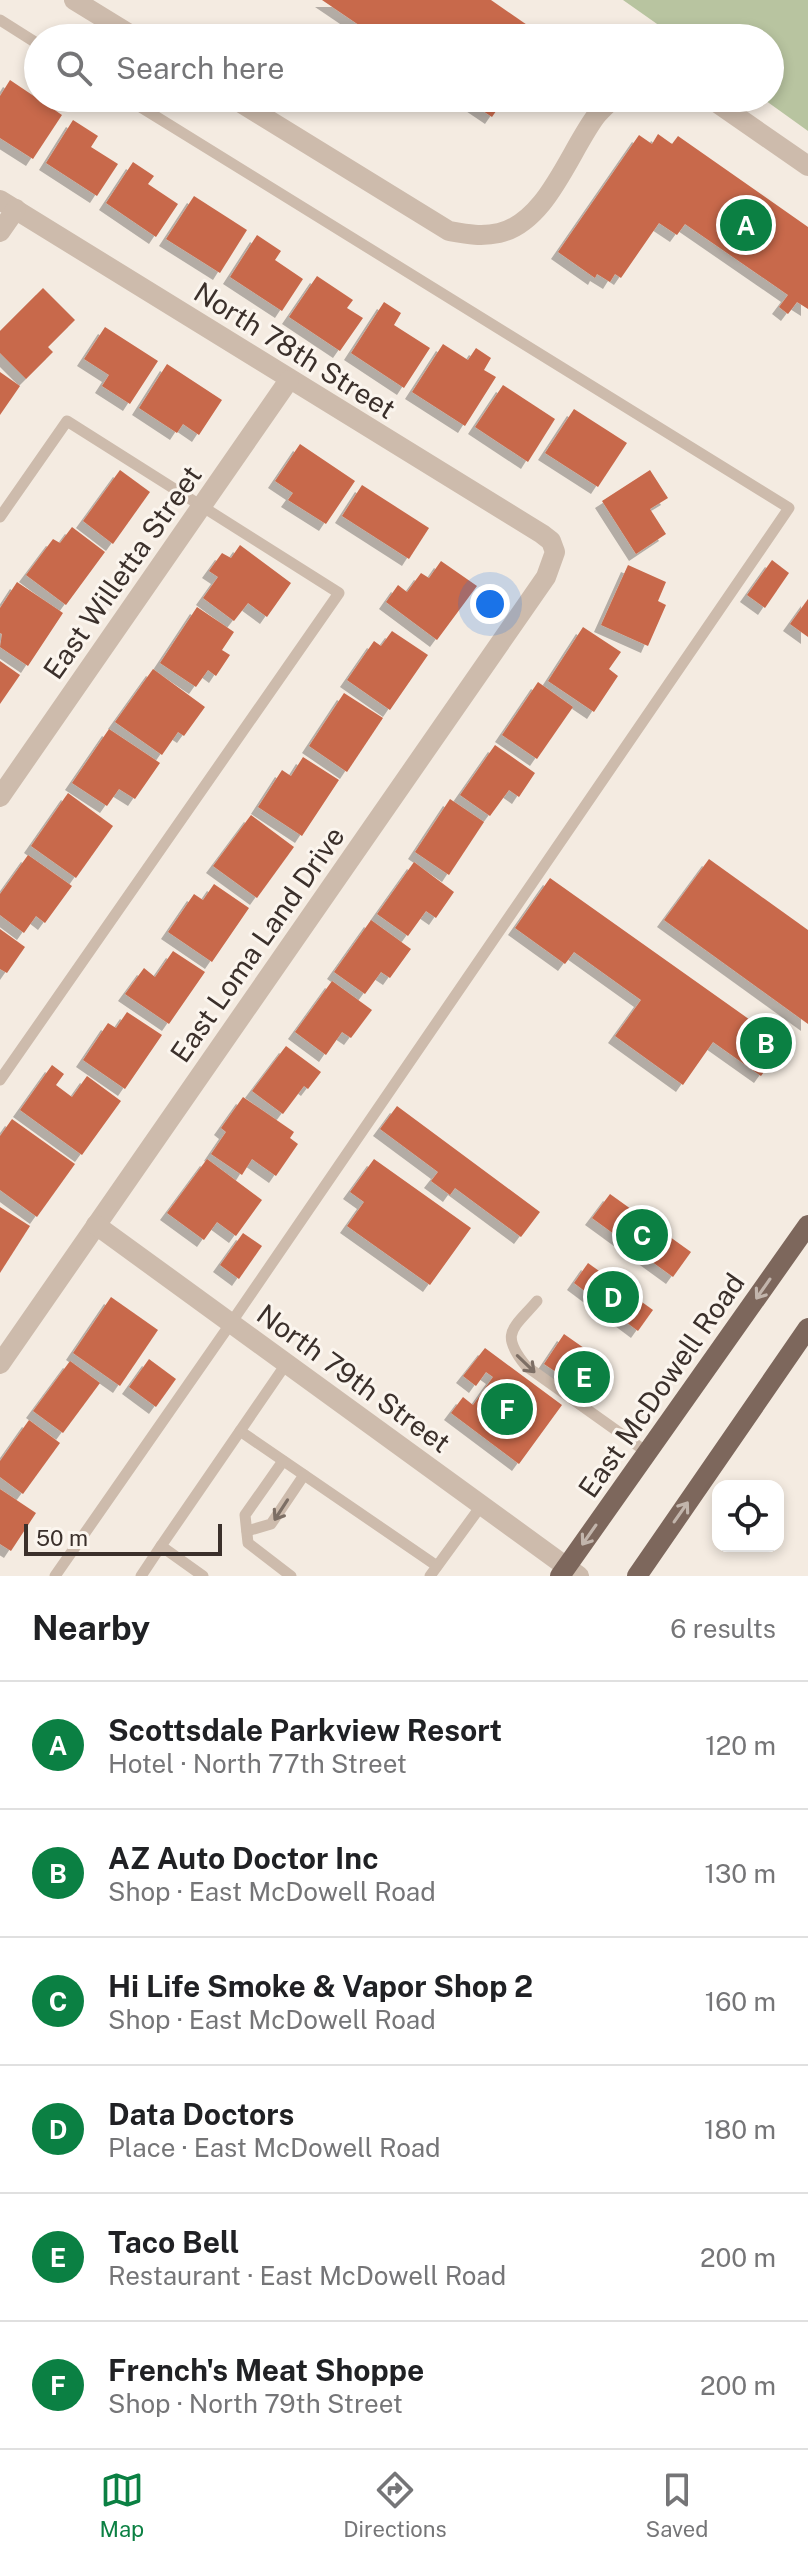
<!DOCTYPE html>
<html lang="en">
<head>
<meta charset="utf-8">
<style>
	body { margin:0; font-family:"Public Sans",sans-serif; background:#f6f6f6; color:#202124 }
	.controls { position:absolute; right:24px; bottom:24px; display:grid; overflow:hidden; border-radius:16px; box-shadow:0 4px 12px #0003 }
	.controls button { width:72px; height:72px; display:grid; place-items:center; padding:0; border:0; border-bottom:2px solid #e0e0e0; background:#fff; color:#202124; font:40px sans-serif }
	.scale { position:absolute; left:24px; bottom:20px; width:198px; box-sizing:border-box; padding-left:8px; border:4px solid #3b302b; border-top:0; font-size:22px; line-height:28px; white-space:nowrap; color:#3b302b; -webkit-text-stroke:6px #fbf5ee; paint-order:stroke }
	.you { position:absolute; left:490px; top:604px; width:28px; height:28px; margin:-20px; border:6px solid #fff; border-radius:50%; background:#1a73e8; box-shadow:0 0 0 12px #1a73e833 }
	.badge { display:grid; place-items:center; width:52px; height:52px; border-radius:50%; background:#0b8043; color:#fff; font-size:26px; font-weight:700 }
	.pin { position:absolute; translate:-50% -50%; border:4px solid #fff; box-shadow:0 2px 8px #0006 }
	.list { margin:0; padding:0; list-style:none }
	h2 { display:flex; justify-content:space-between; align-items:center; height:104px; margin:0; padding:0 32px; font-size:34px }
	h2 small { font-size:26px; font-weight:400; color:#757577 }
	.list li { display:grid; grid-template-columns:52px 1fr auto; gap:24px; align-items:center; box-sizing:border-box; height:128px; padding:0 32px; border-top:2px solid #e0e0e0 }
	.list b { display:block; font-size:30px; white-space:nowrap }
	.list p { margin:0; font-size:26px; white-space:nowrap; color:#757577 }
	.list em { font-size:26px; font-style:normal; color:#757577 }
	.icon { flex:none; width:44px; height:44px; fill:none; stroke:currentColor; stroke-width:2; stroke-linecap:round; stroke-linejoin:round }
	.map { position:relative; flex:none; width:808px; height:1576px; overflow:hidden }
	.search { position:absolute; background:#fff; box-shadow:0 4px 12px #0003; left:24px; right:24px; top:24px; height:88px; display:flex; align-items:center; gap:20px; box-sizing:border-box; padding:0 28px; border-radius:44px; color:#757577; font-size:30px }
	.sheet { height:872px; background:#fff }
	nav { display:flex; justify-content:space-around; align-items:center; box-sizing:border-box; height:112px; border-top:2px solid #e0e0e0; background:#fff; font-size:22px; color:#757577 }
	nav a { display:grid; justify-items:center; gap:4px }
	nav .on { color:#0b8043 }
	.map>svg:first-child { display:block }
</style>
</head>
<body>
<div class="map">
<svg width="808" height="1576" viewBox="0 0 808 1576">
	<defs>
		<filter id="shadow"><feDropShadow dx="-7" dy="7" stdDeviation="0" flood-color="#0004"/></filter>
	</defs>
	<rect width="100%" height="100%" fill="#f4ebe1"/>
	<!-- green -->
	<path fill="#b8c4a0" d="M623,0H808V131L762,98H770V38H677Z"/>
	<!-- building -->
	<g fill="#c8694b" filter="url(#shadow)">
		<path d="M322,0H491L546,38H378Z"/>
		<path d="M10,80L62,115L33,159L0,138V96Z"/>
		<path d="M464,98H505L492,117Z"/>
		<path d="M73,120L98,136L91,147L118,164L97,196L46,163Z"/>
		<path d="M658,134L672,144L678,136L808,227V309L797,302L788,314L779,307L788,295L685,224L677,235L659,223L621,278L615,274L610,282L597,274L595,278L558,252L639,135L652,144Z"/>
		<path d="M133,162L154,176L148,184L178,204L156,237L106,203Z"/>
		<path d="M194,196L247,230L220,273L166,239Z"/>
		<path d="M257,235L281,251L275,260L303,279L282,311L230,277Z"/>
		<path d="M317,276L353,300L347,308L363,318L340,351L289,317Z"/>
		<path d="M43,288L75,320L48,347L53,352L26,379L0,353V331Z"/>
		<path d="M384,302L401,313L394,325L430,348L404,388L351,353Z"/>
		<path d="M105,327L158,361L130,404L102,386L109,375L84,359Z"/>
		<path d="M443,344L468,360L476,348L491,358L484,370L496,377L465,426L412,392Z"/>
		<path d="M167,364L222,400L199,435L183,424L177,433L139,408Z"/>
		<path d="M0,372L20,386L0,415Z"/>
		<path d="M503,385L555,419L528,462L475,427Z"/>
		<path d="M574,409L627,443L598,487L545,453Z"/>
		<path d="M300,444L355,481L326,524L288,500L293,493L275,481Z"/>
		<path d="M120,470L150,492L113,544L83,521Z"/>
		<path d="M650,470L668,498L650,509L666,534L636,554L602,501Z"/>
		<path d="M362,485L429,528L409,559L342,516Z"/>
		<path d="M72,527L105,552L66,605L26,575L53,539L60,543Z"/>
		<path d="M240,545L291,583L267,617L248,603L234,621L203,598L218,577L209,571L222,553L231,558Z"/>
		<path d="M772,560L789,573L765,608L747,595Z"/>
		<path d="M441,561L477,586L437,640L386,602L398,585L407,592L421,573L429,578Z"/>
		<path d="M628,565L666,582L658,601L666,605L648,646L601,625Z"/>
		<path d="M17,582L63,613L28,666L0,647L2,634L0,633V608Z"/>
		<path d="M808,599V637L790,624Z"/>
		<path d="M197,607L234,632L222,650L230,655L216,676L208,670L196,687L160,663Z"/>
		<path d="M583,627L621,652L609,669L618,676L594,712L548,681Z"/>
		<path d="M392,631L428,655L390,710L347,680L374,641L381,646Z"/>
		<path d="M0,661L20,675L0,704Z"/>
		<path d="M153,669L205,707L184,736L178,732L162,755L115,722Z"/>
		<path d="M538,682L573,707L537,759L502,735Z"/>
		<path d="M344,693L383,718L347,772L309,746Z"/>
		<path d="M109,729L160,763L135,799L119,789L107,806L72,783Z"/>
		<path d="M495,745L535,773L519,797L509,790L490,816L460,795Z"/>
		<path d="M303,757L339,780L302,836L258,807L282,770L291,776Z"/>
		<path d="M68,793L113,826L76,878L31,846Z"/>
		<path d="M450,799L484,822L449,875L415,852Z"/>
		<path d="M251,815L294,847L257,898L213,866Z"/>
		<path d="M28,855L72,886L45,923L36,916L24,933L0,915V894Z"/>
		<path d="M709,859L808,930V1024L664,920Z"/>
		<path d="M414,862L454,892L436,918L426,911L408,936L377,914Z"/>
		<path d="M550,878L784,1044L761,1076L713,1042L683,1085L615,1036L641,1000L574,952L565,964L515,928Z"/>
		<path d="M214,884L249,908L212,962L168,932L194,894L203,900Z"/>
		<path d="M371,920L411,949L390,978L381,972L365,994L334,972Z"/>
		<path d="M0,929L25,947L7,973L0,969Z"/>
		<path d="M173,951L205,972L169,1024L125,994L144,968L155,977Z"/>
		<path d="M332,981L372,1010L351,1038L342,1032L326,1055L295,1032Z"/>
		<path d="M127,1012L162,1035L125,1089L83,1060L108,1023L116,1028Z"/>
		<path d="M286,1046L321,1072L308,1089L304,1086L283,1114L252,1091Z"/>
		<path d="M52,1065L64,1074L56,1085L72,1097L87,1076L121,1101L82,1155L20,1110Z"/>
		<path d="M243,1097L294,1132L290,1138L298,1144L276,1176L252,1159L242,1175L211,1154L226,1132L221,1128Z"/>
		<path d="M397,1106L540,1212L521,1237L455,1188L450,1195L431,1181L438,1172L380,1129Z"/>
		<path d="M12,1119L75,1164L37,1217L0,1190V1136Z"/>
		<path d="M207,1159L262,1200L236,1236L217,1222L204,1240L167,1213Z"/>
		<path d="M374,1159L471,1228L430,1285L347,1226L364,1202L350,1192Z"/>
		<path d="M610,1194L691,1252L673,1277L592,1218Z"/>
		<path d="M0,1207L30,1226L0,1273Z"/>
		<path d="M243,1233L262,1246L239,1279L220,1265Z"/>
		<path d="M588,1263L653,1310L638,1331L574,1283Z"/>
		<path d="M111,1297L158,1330L120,1386L73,1353Z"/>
		<path d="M564,1334L611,1367L586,1403L572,1393L577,1386L544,1364Z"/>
		<path d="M485,1348L562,1405L519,1464L451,1413L463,1397L473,1405L493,1377L486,1372L476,1386L463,1376Z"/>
		<path d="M149,1359L176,1379L156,1407L129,1387Z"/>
		<path d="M70,1361L100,1383L63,1433L33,1411Z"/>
		<path d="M29,1420L60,1443L23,1494L0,1477V1461Z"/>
		<path d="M0,1489L36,1513L11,1551L0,1544Z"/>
	</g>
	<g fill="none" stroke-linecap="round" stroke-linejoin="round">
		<!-- lane -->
		<g stroke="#cdbbac" stroke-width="11">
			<path d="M0,20L38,44"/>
			<path d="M0,517L67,421L339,593L0,1080"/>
			<path d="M537,1301C513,1329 499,1333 526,1366L648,1453"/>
			<path d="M240,1431L437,1566"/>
			<path d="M283,1461L245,1515L248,1543L291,1576"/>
			<path d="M247,1531L271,1524L304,1475"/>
			<path d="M161,1546L286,1364"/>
			<path d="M55,1576L231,1323L789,508L126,98"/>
			<path d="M141,1576L161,1546L203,1576"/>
			<path d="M430,1576L481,1506"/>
		</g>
		<!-- street -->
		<g stroke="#cdbbac" stroke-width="20">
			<path d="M74,0L136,38"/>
			<path d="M233,98L449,231C466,234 481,237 499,233C547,222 569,152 596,116C601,110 608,104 613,98"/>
			<path d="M710,98L808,166"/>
			<path d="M0,200L542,534L551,541L555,552L546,577L0,1364"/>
			<path d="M0,232L16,209"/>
			<path d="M0,797L289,380"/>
			<path d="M96,1225L579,1576"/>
		</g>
		<!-- primary -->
		<g stroke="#7d675c" stroke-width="20">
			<path d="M560,1576L808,1225"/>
			<path d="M637,1576L808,1328"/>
		</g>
	</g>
	<!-- one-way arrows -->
	<defs><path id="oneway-shaft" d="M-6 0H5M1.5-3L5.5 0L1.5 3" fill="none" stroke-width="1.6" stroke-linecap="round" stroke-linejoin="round" transform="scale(2)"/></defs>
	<g stroke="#c2b5ac">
		<use href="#oneway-shaft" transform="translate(763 1289) rotate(125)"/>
		<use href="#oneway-shaft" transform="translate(681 1512) rotate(-55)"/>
		<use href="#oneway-shaft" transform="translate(589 1535) rotate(125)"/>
	</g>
	<g stroke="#7d6f65">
		<use href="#oneway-shaft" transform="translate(526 1364) rotate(44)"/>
		<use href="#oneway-shaft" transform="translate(281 1510) rotate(123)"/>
	</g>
	<g text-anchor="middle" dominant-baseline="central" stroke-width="6" stroke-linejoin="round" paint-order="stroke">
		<!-- street labels -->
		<g font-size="28" fill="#3b302b" stroke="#fbf5ee">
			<text transform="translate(295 350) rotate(32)">North 78th Street</text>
			<text transform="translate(122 572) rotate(-55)">East Willetta Street</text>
			<text transform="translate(257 944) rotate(-55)">East Loma Land Drive</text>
			<text transform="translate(354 1378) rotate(36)">North 79th Street</text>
			<text transform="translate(661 1385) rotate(-55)">East McDowell Road</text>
		</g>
	</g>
</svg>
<div class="controls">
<button><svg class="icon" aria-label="locate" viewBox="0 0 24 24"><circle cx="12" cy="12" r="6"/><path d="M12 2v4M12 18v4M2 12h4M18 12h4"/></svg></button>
</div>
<div class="scale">50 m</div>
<div class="you"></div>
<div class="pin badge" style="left:746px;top:225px">A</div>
<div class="pin badge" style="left:766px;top:1043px">B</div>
<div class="pin badge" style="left:642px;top:1235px">C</div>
<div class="pin badge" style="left:613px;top:1297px">D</div>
<div class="pin badge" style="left:584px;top:1377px">E</div>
<div class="pin badge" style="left:507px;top:1409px">F</div>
<div class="search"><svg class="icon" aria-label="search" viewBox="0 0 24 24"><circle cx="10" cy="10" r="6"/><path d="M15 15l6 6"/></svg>Search here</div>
</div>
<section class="sheet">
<h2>Nearby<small>6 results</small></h2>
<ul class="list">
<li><span class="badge">A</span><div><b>Scottsdale Parkview Resort</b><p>Hotel · North 77th Street</p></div><em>120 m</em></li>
<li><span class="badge">B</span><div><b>AZ Auto Doctor Inc</b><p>Shop · East McDowell Road</p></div><em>130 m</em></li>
<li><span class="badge">C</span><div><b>Hi Life Smoke &amp; Vapor Shop 2</b><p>Shop · East McDowell Road</p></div><em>160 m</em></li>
<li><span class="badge">D</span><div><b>Data Doctors</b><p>Place · East McDowell Road</p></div><em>180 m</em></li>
<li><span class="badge">E</span><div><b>Taco Bell</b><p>Restaurant · East McDowell Road</p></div><em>200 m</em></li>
<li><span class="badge">F</span><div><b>French's Meat Shoppe</b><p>Shop · North 79th Street</p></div><em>200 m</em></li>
</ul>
</section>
<nav>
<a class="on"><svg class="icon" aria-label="map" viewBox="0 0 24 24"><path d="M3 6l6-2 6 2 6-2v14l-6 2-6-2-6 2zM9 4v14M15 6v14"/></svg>Map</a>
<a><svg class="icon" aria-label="directions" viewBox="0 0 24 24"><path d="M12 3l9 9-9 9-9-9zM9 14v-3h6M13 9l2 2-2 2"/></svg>Directions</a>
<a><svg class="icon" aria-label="saved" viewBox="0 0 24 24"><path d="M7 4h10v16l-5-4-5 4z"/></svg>Saved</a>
</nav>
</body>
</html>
